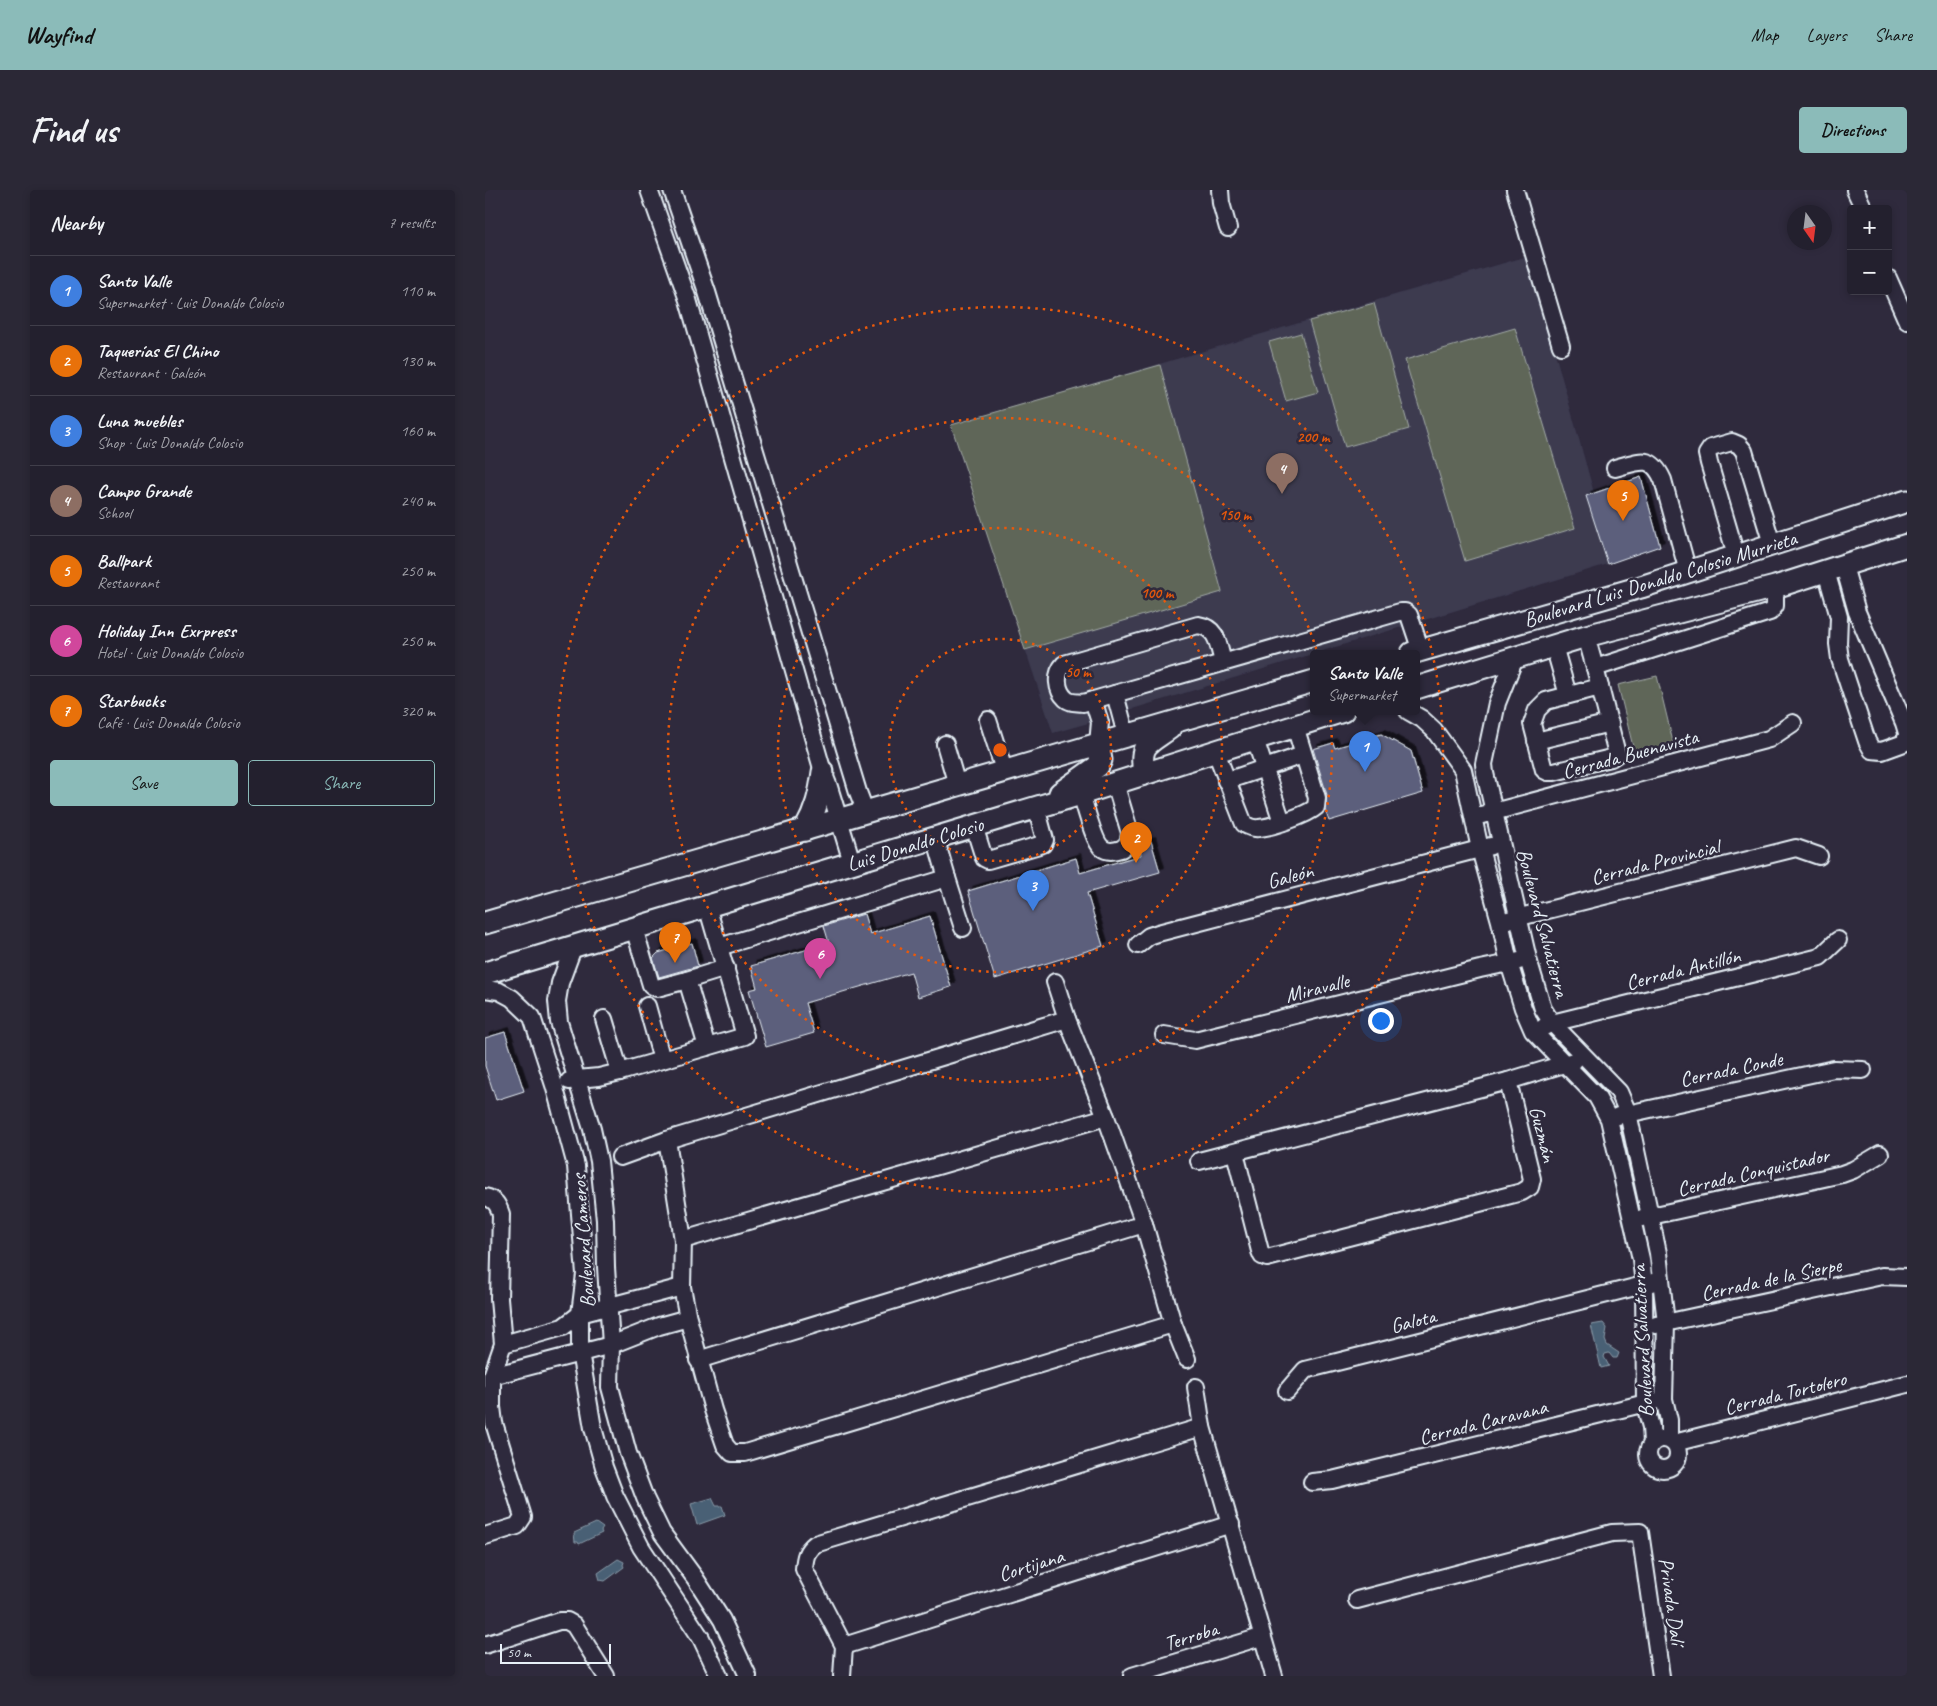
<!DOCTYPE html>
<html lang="en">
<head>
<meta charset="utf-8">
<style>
	body { margin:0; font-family:Caveat,sans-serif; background:#2b2836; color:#f1f3f6 }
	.controls { position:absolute; right:15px; top:15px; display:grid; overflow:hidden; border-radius:5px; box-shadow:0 2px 8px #0003 }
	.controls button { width:45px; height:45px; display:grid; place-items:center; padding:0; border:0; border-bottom:1px solid #403e4a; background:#23202e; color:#f1f3f6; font:25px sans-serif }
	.compass { position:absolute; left:1302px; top:15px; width:45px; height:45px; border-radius:50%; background:#23202e; box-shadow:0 2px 8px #0003; rotate:166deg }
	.scale { position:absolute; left:15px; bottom:12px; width:111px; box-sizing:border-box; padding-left:5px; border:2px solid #e8f1f8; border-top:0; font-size:14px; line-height:18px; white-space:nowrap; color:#e8f1f8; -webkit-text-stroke:4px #2f2a3d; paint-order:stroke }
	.you { position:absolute; left:895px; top:830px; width:18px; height:18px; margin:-12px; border:4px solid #fff; border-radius:50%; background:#1a73e8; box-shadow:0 0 0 8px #1a73e833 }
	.badge { display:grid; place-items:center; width:32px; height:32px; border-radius:50%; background:#8bbbb9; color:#fff; font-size:16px; font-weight:700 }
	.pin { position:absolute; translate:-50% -41px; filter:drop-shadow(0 1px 2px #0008) }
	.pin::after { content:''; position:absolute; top:26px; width:18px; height:15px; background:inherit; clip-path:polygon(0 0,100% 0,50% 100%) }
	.popup { position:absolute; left:825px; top:460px; width:110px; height:65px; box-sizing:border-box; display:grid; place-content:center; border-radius:5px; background:#23202e; filter:drop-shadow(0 1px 4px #0005); font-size:16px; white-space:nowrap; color:#a3a3aa }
	.popup b { font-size:19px; color:#f1f3f6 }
	.popup::after { content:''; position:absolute; left:50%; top:100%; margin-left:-10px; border:10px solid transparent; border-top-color:#23202e }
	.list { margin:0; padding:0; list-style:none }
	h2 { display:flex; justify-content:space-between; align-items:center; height:65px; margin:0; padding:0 20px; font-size:21px }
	h2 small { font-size:16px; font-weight:400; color:#a3a3aa }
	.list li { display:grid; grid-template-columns:32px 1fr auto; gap:15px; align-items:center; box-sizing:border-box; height:70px; padding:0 20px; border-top:1px solid #403e4a }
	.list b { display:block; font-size:19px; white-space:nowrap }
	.list p { margin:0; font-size:16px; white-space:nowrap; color:#a3a3aa }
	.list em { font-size:16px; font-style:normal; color:#a3a3aa }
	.actions { display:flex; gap:10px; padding:15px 20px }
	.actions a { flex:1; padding:11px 0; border:1px solid #8bbbb9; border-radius:5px; text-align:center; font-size:18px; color:#8bbbb9 }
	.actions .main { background:#8bbbb9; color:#111 }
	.map { position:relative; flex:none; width:1422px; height:1486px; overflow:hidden; border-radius:5px }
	header { display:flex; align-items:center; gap:30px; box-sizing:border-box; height:70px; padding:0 25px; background:#8bbbb9; color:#111 }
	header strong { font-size:24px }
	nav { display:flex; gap:28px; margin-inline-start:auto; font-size:18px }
	.intro { display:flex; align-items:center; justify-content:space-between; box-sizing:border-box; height:120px; padding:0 30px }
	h1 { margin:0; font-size:35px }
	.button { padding:12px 22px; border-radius:5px; background:#8bbbb9; color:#111; font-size:18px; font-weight:700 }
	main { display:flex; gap:30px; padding:0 30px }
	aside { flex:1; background:#23202e; border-radius:5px; box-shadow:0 2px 8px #0003 }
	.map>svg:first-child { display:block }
</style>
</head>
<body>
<header>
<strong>Wayfind</strong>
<nav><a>Map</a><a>Layers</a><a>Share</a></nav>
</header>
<div class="intro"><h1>Find us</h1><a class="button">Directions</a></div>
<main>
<aside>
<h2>Nearby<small>7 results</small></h2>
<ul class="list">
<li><span class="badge" style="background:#3f7fe0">1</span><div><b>Santo Valle</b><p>Supermarket · Luis Donaldo Colosio</p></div><em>110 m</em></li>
<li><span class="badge" style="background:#e8710a">2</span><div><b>Taquerías El Chino</b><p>Restaurant · Galeón</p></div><em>130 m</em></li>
<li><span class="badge" style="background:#3f7fe0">3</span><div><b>Luna muebles</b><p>Shop · Luis Donaldo Colosio</p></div><em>160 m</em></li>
<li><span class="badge" style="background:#8d6e63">4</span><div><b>Campo Grande</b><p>School</p></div><em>240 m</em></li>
<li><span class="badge" style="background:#e8710a">5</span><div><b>Ballpark</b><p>Restaurant</p></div><em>250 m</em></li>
<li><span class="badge" style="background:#d1479c">6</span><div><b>Holiday Inn Exrpress</b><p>Hotel · Luis Donaldo Colosio</p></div><em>250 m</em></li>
<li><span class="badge" style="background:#e8710a">7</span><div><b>Starbucks</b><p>Café · Luis Donaldo Colosio</p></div><em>320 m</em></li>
</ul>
<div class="actions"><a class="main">Save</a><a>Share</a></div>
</aside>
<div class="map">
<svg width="1422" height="1486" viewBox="0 0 1422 1486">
	<defs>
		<filter id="shadow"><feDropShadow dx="4.5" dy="-4.5" stdDeviation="0" flood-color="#0009"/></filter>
	</defs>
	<rect width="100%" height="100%" fill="#2f2a3d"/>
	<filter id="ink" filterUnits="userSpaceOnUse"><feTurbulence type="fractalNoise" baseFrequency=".02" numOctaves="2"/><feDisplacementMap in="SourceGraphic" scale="10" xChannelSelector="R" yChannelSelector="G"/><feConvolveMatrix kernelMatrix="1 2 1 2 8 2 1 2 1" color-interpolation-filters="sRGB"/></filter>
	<g filter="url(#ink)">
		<!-- built -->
		<path fill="#3c3a50" d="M1043,66L1109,303L1101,306L1123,374L644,520L642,514L608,524L607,532L568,543L466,235Z"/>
		<!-- green -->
		<g fill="#5f6658" stroke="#a4aca8">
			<path d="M889,113L924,239L860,257L824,131Z"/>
			<path d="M1030,138L1090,338L980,371L920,170Z"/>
			<path d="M816,143L833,202L801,211L784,152Z"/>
			<path d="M675,175L737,402L540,460L466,235Z"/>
			<path d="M1172,486L1189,556L1150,565L1133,495Z"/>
		</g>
		<!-- water -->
		<g fill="#4a6175" stroke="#899ba9">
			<path d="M1118,1133L1122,1138L1120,1150L1122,1155L1134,1163L1132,1168H1128L1124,1163L1120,1164L1119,1167L1124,1176L1116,1178L1106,1135Z"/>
			<path d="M227,1308L231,1316H237L240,1325L212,1335L206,1314Z"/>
			<path d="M111,1333L118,1338L116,1341L117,1343L94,1354L93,1352H90L89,1343Z"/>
			<path d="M133,1369L139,1372L138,1375L139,1377L120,1391L115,1390L113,1383Z"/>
		</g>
		<!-- building -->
		<g fill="#5c5e7b" stroke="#e8f1f8" filter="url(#shadow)">
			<path d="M1156,287L1175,356L1123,374L1101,306Z"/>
			<path d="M896,544L926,561L938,603L844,631L840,620L842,605L828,559L848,553L850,558Z"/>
			<path d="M666,651L675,682L602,703L618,756L510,789L483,701L591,668L595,683L656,665L654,655Z"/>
			<path d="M379,724L385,744L445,726L466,797L433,807L426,782L320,813L329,843L281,857L264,800L272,798L266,776L344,753L339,736Z"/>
			<path d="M207,753L213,776L174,787L168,768L173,763Z"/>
			<path d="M20,842L39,901L11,910L0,876V848Z"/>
		</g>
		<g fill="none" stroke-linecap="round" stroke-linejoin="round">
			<!-- minor casing -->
			<g stroke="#e8f1f8" stroke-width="20">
				<g id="minor">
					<path d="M164,0L203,110L338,582L344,597L367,672"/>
					<path d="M187,0L222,102L373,602L381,623"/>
					<path d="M735,0L736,13L743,38"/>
					<path d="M1030,0L1076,156"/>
					<path d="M1370,0L1379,19"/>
					<path d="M1403,88L1422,131"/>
					<path d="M1130,278C1154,272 1166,263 1178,290L1203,382"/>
					<path d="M1251,365L1224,273L1222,264L1226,258L1247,252L1254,255L1259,261L1287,354"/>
					<path d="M1359,376L1372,422L1419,533L1422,543"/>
					<path d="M1341,381L1354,427L1353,454L1355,469L1382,551L1387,560L1397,561L1419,553L1422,546"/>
					<path d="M1101,446L1110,478"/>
					<path d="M1069,456L1083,505"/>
					<path d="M1030,468L1012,513L999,574L1000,583L1043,769L1058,819L1067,833L1134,902L1143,923L1173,1063L1181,1133L1179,1209L1184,1230V1249"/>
					<path d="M738,472C733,455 733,438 713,435L579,474C570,484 571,500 581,509C585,513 592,512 598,513L915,422H920L924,425L936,461"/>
					<path d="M1115,497L1132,564L1126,568L1069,582H1063L1059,580L1047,534L1052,520L1061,511Z"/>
					<path d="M1115,497L1110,478L1285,422L1290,416V397"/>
					<path d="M630,504L641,545"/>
					<path d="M608,510L615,532L613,554"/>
					<path d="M923,521L937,529L949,540L978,580L995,659L1015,731L1024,773L1038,818L1048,841L1112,907L1124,929L1156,1069L1159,1094L1160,1215L1166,1237L1167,1253"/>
					<path d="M503,530L519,580"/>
					<path d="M770,549L797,632"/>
					<path d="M1051,551L1125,533"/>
					<path d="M460,554L472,595"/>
					<path d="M731,562L759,634C764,637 768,639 774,638C787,637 822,625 831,617L832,608L810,536"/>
					<path d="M741,591L818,565"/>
					<path d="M596,604C600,615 609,652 617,658C622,662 630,661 636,659C643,655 644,651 645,643L630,593"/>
					<path d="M997,625L1284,549L1308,533"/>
					<path d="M489,636L499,668L503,670L558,654L560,650L551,617"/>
					<path d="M450,647L462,688"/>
					<path d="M1023,730L1311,658L1334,666"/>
					<path d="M149,738L166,795L172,798L202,790"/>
					<path d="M89,755L75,793L72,811L74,832L107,939L114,971L120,1030L121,1077L126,1155L125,1197L143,1263L160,1308L177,1343L210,1388L237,1430L263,1486"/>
					<path d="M653,755L664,746L673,743L1006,656"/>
					<path d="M234,757L462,688L478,738"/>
					<path d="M570,792L582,829L621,927L659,1034L688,1134L702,1169"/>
					<path d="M0,799L14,801L27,808L47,827L69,895L91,976L100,1084L95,1124V1162L108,1238L119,1277L130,1306L156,1357L216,1448L234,1486"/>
					<path d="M162,816L177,870L260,846L222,716"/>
					<path d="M119,829L135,882L177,870"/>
					<path d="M1059,837L1067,833L1335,767L1353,750"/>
					<path d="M679,845L710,850L995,779L1034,771"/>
					<path d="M222,857L202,790L241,778"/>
					<path d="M84,891L92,889L114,887L135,882"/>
					<path d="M1133,926L1349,879L1378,880"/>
					<path d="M182,950L198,1050L197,1097L203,1128L228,1220L240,1255L247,1263H260L688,1134"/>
					<path d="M750,963L775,1061L777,1066L782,1068L1037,1002L1045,997L1047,989L1023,891"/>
					<path d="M135,967L182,950L582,829"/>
					<path d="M714,971L1023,891L1089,871"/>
					<path d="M0,1007C10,1009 13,1015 16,1024L14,1109L18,1154L7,1186V1217L9,1233L38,1327L32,1336L0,1346"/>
					<path d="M1157,1028L1357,984L1368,980L1395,964"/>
					<path d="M198,1050L621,927"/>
					<path d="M1171,1135L1397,1086L1422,1087"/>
					<path d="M18,1154L78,1137L95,1124L197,1097"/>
					<path d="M213,1170L659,1034"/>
					<path d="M7,1186L126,1155L174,1136L203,1128"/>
					<path d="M711,1197L717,1237"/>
					<path d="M802,1201L820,1180L1170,1092"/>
					<circle cx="1178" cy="1264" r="15"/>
					<path d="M1189,1253L1422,1194"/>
					<path d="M827,1292L847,1290L1169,1211"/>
					<path d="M872,1410L1127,1343L1155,1342L1176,1486"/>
					<path d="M0,1455L74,1431H82L89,1435L121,1486"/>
					<path d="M359,1456L746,1334"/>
					<path d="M357,1486L359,1456L319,1379C320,1367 321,1361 330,1354L717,1237L789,1486"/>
					<path d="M647,1486L776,1447"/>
				</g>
			</g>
			<!-- major casing -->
			<g stroke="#e8f1f8" stroke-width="25">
				<g id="major">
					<path d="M927,463L1156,397L1422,311"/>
					<path d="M931,498L1101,446L1290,397L1422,355"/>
					<path d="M659,584C654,553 662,555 685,538"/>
					<path d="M575,603L613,576L616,570L613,554"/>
					<path d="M320,640C331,621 335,604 338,582"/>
					<path d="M0,733L829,491"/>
					<path d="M0,783L596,604L858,521"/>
				</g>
			</g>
			<!-- minor -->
			<use href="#minor" stroke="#2f2a3d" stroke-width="16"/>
			<!-- major -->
			<use href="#major" stroke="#2f2a3d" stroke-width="21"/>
		</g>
	</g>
	<!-- distance rings -->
	<g fill="none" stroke="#e8590c" stroke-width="2.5" stroke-dasharray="2.5 5">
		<circle cx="515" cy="560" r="111"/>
		<circle cx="515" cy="560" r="222"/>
		<circle cx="515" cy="560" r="332"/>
		<circle cx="515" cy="560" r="443"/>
	</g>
	<g text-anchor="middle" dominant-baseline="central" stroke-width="5" stroke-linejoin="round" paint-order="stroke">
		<!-- street labels -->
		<g font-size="21" fill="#e8f1f8" stroke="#2f2a3d">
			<text transform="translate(1175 389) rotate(-17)">Boulevard Luis Donaldo Colosio Murrieta</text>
			<text transform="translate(1145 564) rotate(-15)">Cerrada Buenavista</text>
			<text transform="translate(430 654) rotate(-17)">Luis Donaldo Colosio</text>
			<text transform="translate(1170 672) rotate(-14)">Cerrada Provincial</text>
			<text transform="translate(805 686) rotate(-15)">Galeón</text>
			<text transform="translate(1058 733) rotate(75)">Boulevard Salvatierra</text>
			<text transform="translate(1198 779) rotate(-14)">Cerrada Antillón</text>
			<text transform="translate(832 798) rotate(-14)">Miravalle</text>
			<text transform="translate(1246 879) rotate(-12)">Cerrada Conde</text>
			<text transform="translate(1058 944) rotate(76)">Guzmán</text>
			<text transform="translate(1268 982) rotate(-13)">Cerrada Conquistador</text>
			<text transform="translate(98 1051) rotate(-94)">Boulevard Cameros</text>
			<text transform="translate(1286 1089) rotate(-12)">Cerrada de la Sierpe</text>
			<text transform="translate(928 1131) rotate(-14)">Galota</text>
			<text transform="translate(1157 1151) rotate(-93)">Boulevard Salvatierra</text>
			<text transform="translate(1300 1203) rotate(-14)">Cerrada Tortolero</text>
			<text transform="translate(998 1232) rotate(-14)">Cerrada Caravana</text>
			<text transform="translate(546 1375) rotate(-17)">Cortijana</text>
			<text transform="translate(1187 1411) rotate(82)">Privada Dalí</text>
			<text transform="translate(706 1446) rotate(-17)">Terroba</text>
		</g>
	</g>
	<circle cx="515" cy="560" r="8" fill="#e8590c" stroke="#2f2a3d" stroke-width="2.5"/>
	<g font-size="15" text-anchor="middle" font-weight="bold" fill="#e8590c" stroke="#2f2a3d" stroke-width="5" stroke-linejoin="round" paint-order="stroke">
		<text x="828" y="252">200 m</text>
		<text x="750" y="330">150 m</text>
		<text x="672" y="408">100 m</text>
		<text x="593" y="487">50 m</text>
	</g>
</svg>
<div class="controls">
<button>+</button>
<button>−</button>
</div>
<svg class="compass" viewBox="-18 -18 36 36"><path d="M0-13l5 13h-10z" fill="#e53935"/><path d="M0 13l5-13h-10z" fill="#a3a3aa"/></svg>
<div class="scale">50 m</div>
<div class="you"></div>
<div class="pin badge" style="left:880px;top:582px;background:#3f7fe0">1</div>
<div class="popup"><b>Santo Valle</b>Supermarket</div>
<div class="pin badge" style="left:651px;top:673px;background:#e8710a">2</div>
<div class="pin badge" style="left:548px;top:721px;background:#3f7fe0">3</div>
<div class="pin badge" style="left:797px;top:304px;background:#8d6e63">4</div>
<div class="pin badge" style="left:1138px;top:331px;background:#e8710a">5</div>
<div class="pin badge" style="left:335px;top:789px;background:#d1479c">6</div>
<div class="pin badge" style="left:190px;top:773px;background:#e8710a">7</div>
</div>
</main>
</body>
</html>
